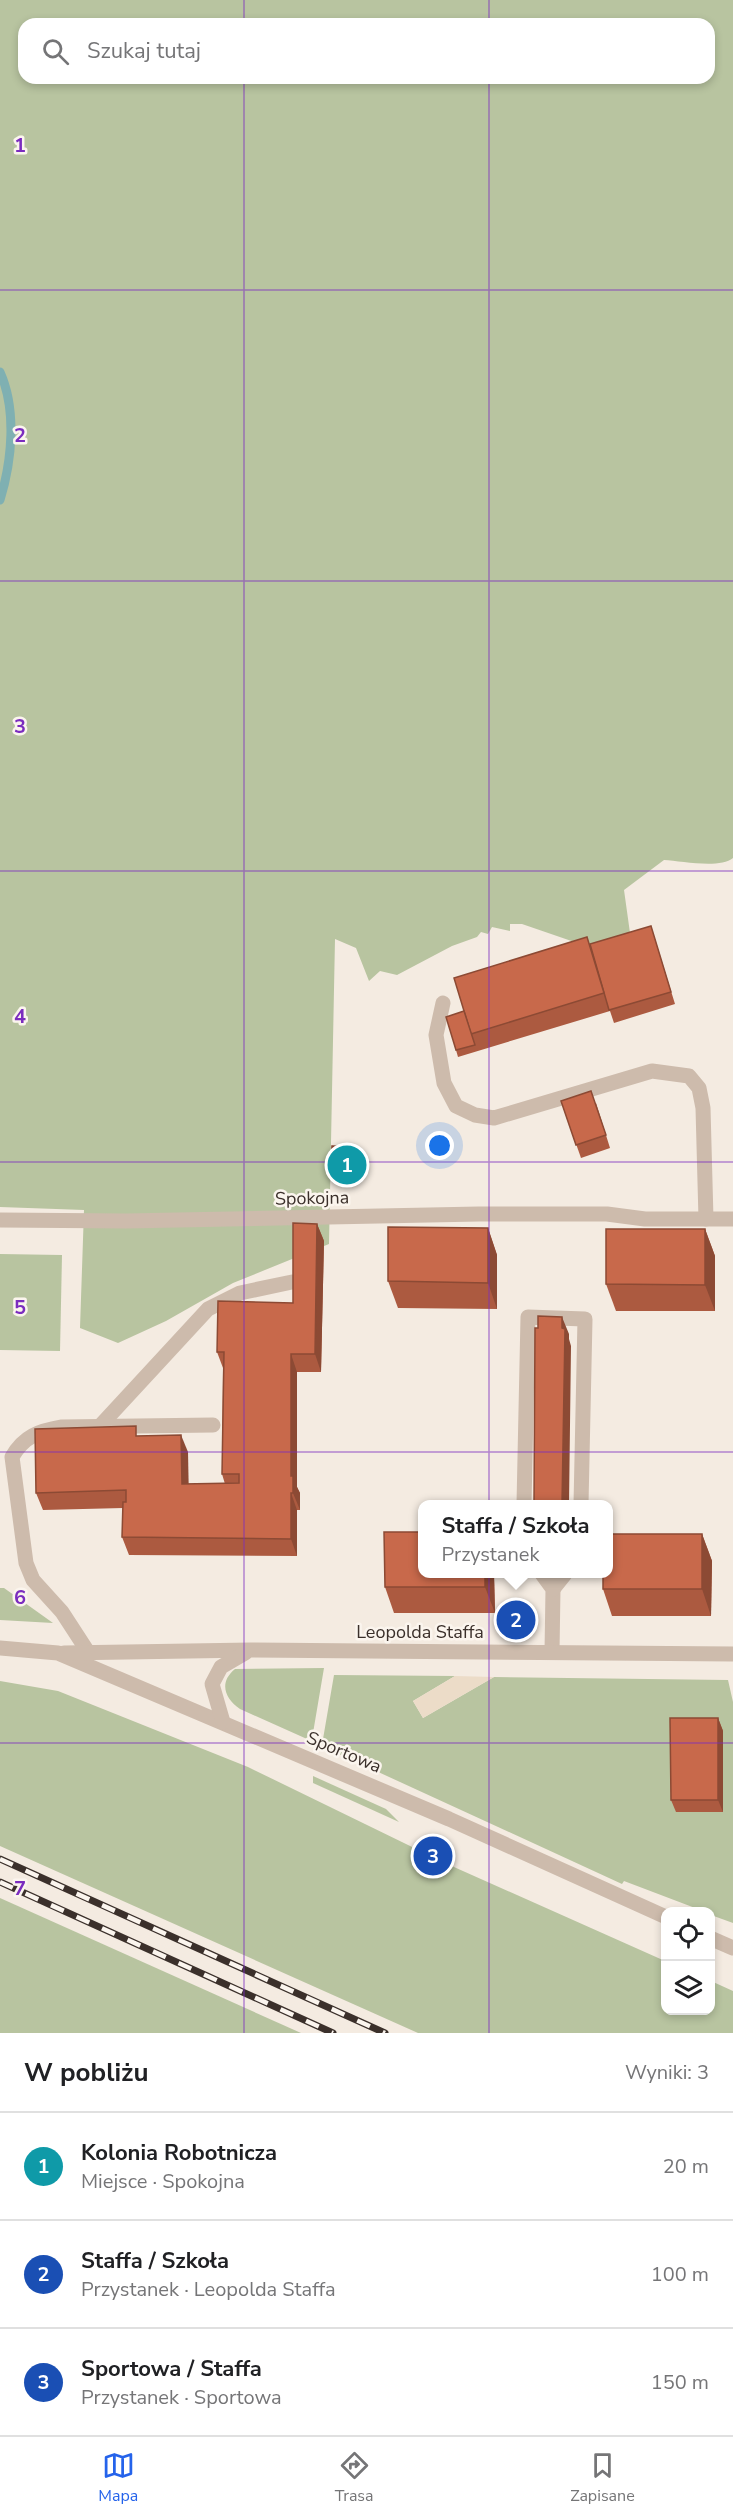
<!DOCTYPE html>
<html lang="pl">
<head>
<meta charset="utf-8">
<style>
	body { margin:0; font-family:"Nunito Sans",sans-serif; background:#f2f2f2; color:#202124 }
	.controls { position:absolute; right:18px; bottom:18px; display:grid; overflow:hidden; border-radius:12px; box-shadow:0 3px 9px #0003 }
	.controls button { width:54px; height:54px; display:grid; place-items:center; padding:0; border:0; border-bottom:2px solid #e0e0e0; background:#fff; color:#202124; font:30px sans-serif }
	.you { position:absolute; left:440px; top:1146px; width:21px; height:21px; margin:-15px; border:4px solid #fff; border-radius:50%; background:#1a73e8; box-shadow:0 0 0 9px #1a73e833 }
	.badge { display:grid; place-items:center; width:39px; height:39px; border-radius:50%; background:#2563eb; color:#fff; font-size:20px; font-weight:700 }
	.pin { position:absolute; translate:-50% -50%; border:3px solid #fff; box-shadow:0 2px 6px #0006 }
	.popup { position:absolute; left:418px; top:1500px; width:195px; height:78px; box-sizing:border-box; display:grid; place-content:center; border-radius:12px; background:#fff; filter:drop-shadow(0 2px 4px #0005); font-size:20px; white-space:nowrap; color:#757577 }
	.popup b { font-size:22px; color:#202124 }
	.popup::after { content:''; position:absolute; left:50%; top:100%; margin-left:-12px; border:12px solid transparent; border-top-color:#fff }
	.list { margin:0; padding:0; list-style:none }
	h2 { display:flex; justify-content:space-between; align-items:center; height:78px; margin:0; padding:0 24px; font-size:26px }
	h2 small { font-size:20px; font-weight:400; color:#757577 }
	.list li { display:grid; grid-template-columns:39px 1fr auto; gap:18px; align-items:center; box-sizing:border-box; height:108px; padding:0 24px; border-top:2px solid #e0e0e0 }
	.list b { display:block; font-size:22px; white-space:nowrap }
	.list p { margin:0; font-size:20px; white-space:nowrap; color:#757577 }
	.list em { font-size:20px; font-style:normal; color:#757577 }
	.icon { flex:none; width:33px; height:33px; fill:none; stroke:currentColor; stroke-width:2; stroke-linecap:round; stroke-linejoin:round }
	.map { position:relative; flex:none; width:733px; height:2033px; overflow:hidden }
	.search { position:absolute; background:#fff; box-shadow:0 3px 9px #0003; left:18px; right:18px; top:18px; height:66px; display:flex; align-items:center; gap:15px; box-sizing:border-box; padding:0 21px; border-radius:18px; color:#757577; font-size:22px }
	.sheet { height:402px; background:#fff }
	nav { display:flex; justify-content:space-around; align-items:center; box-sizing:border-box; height:84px; border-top:2px solid #e0e0e0; background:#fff; font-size:16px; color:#757577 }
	nav a { display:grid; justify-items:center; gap:3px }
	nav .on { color:#2563eb }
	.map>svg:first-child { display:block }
</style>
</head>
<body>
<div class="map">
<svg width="733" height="2033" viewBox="0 0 733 2033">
	<rect width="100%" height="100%" fill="#f4ebe1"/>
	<!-- green -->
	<g fill="#b8c4a0" fill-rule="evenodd">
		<path d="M0,0H733V858C720,869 681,861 664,860L624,890L630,933L586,946L522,924H510V931L492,927L488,934L481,932L477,937L452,946L397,975L380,971L369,981L356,948L335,939L329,1244L233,1283L166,1321L118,1343L80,1328L84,1210L0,1207ZM24,24H709V78H24Z"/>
		<path d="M0,1254L62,1255L60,1351L0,1350Z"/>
		<path d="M0,1588H4L53,1623L0,1620Z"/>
		<path d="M324,1668L313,1733L308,1735L307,1739L240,1709C224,1698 219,1682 235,1669Z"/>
		<path d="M334,1675L455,1676L413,1701L423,1718L494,1677L728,1680L733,1702V1923L711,1915L710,1912L703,1911L624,1881L622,1884L326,1748L323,1739Z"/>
		<path d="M0,1681L58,1691L248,1767L445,1863L665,1961L666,2010H710L711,1981L733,1991V2033H418L0,1846Z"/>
		<path d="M313,1776L386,1809L399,1822L313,1783Z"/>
		<path d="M0,1898L301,2033H0Z"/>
	</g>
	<!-- plaza -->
	<path fill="#ecdcc8" d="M455,1676L494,1677L423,1718L413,1701Z"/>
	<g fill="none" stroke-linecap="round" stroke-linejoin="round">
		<!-- stream -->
		<path stroke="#7fb0b2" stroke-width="9" d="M0,372C17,410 12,461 0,500"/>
		<!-- minor -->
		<g stroke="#cdbbac" stroke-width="15">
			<path d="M443,1003L436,1035L444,1083L456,1106L475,1115L494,1118L652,1071L689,1076L699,1088L703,1108L706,1219"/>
			<path d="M0,1220L126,1221L479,1214H607L645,1219H733"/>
			<path d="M99,1427L208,1309L240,1293L292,1282"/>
			<path d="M524,1504L528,1317L585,1319L581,1504"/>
			<path d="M542,1574L553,1589L552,1652"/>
			<path d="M553,1589L565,1574"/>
			<path d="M0,1648L58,1653L449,1819L666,1917"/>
			<path d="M88,1652L62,1612L33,1580L26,1563L12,1457C24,1436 39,1431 62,1427L213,1425"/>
			<path d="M64,1653L251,1650L733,1654"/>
			<path d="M223,1722L212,1684L221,1667L245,1653"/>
			<path d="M710,1938L733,1948"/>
		</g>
		<!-- rail casing -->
		<g stroke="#3b302b" stroke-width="7">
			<g id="rail">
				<path d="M0,1859L385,2033"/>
				<path d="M0,1882L333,2033"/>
			</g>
		</g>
		<!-- rail -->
		<use href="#rail" stroke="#fbf5ee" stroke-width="4.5" stroke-dasharray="14" stroke-linecap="butt"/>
	</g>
	<!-- wall -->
	<g fill="#ac5a40">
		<path d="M655,939L675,1004L614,1023L610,1011L458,1057L456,1050L464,1011L590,944Z"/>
		<path d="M561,1101L596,1103L610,1148L581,1158Z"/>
		<path d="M358,1147L360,1153L359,1178L334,1177L331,1171Z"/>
		<path d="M317,1224L324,1241L321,1372H297V1487L300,1493V1510H297V1556L129,1555L122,1537L123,1508L43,1510L36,1493L139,1436L188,1452V1484H225L222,1474L223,1368L217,1352L293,1303Z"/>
		<path d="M488,1228L497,1255V1309L398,1308L388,1281Z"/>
		<path d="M705,1229L715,1256V1311H616L606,1284Z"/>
		<path d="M702,1534L712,1561L711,1616H612L603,1589Z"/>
		<path d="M494,1574L495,1613H394L385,1587Z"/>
		<path d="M718,1718L723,1731V1812H676L671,1800Z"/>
	</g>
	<!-- shaded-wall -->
	<g fill="#8c4a34">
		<path d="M358,1147L360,1153L359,1178L357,1172Z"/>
		<path d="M317,1224L324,1241L321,1372L315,1354Z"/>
		<path d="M488,1228L497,1255V1309L488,1283Z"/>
		<path d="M705,1229L715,1256V1311L705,1285Z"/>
		<path d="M562,1317L569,1334V1339L571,1346L569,1504H562Z"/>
		<path d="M291,1354L297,1372V1487L300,1493V1510L293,1493L291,1476Z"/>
		<path d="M181,1435L188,1452L189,1502L182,1484Z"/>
		<path d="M291,1493L297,1510V1556L291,1539Z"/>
		<path d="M702,1534L712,1561L711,1616L702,1589Z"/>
		<path d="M485,1574H494L495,1613L485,1587Z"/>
		<path d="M718,1718L723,1731V1812L718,1800Z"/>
	</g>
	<!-- building -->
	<g fill="#c8694b" stroke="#8c4a34" stroke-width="1.5">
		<path d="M651,926L671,992L609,1010L590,944Z"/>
		<path d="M587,937L604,993L471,1034L454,978Z"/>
		<path d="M464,1011L475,1045L456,1050L446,1017Z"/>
		<path d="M591,1091L606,1135L576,1145L561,1101Z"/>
		<path d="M332,1146L358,1147L357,1172L331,1171Z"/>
		<path d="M293,1223L317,1224L315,1354H291V1476H293V1493H291V1539L122,1537L123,1502H126V1490L36,1493L35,1429L136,1426V1436L181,1435L182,1484L239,1483V1474H222L224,1352H217L218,1301L293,1303Z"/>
		<path d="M388,1227L488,1228V1283L388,1281Z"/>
		<path d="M606,1229H705V1285L606,1284Z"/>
		<path d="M538,1316L562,1317V1328L565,1329L562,1504H534L535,1328H538Z"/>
		<path d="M384,1532H423V1574H485V1587H385Z"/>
		<path d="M609,1534H702V1589H603V1574H609Z"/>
		<path d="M670,1718H718V1800H671Z"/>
	</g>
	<!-- grid -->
	<path fill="none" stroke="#7b2cbf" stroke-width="1.5" stroke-opacity="0.55" d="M244,0V24M489,0V24M244,78V2033M489,78V2033M0,290H733M0,581H733M0,871H733M0,1162H733M0,1452H733M0,1743H733"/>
	<g text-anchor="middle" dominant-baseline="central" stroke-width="5" stroke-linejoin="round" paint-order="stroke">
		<!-- street labels -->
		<g font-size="18" fill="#3b302b" stroke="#fbf5ee">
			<text transform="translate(312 1198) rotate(-1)">Spokojna</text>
			<text x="420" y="1632">Leopolda Staffa</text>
			<text transform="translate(344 1752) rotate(23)">Sportowa</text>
		</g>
	</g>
	<g font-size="20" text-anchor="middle" font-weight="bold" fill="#7b2cbf" stroke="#fbf5ee" stroke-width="5" stroke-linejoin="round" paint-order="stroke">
		<text x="20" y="152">1</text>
		<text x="20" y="442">2</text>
		<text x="20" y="733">3</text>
		<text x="20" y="1023">4</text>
		<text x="20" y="1314">5</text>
		<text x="20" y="1604">6</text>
		<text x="20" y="1895">7</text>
	</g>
</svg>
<div class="controls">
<button><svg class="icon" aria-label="locate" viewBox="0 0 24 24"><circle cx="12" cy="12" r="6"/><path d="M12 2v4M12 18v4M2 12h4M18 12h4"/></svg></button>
<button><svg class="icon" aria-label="layers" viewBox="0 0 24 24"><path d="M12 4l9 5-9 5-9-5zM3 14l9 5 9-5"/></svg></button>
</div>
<div class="you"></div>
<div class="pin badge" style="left:347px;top:1165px;background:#0f9aa8">1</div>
<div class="pin badge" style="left:516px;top:1620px;background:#1a4fb4">2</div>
<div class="popup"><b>Staffa / Szkoła</b>Przystanek</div>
<div class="pin badge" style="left:433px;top:1856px;background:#1a4fb4">3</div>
<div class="search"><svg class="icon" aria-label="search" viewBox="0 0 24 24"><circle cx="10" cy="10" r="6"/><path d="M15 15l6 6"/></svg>Szukaj tutaj</div>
</div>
<section class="sheet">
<h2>W pobliżu<small>Wyniki: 3</small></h2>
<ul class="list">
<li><span class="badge" style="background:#0f9aa8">1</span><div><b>Kolonia Robotnicza</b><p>Miejsce · Spokojna</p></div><em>20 m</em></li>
<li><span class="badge" style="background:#1a4fb4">2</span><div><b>Staffa / Szkoła</b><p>Przystanek · Leopolda Staffa</p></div><em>100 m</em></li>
<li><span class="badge" style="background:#1a4fb4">3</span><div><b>Sportowa / Staffa</b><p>Przystanek · Sportowa</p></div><em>150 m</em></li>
</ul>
</section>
<nav>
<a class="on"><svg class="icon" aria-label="map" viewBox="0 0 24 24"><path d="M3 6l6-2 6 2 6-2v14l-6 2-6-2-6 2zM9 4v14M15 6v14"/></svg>Mapa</a>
<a><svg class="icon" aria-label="directions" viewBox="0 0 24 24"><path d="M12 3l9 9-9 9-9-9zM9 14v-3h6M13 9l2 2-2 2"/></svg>Trasa</a>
<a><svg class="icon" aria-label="saved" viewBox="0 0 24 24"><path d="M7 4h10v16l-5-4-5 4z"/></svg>Zapisane</a>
</nav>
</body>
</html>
